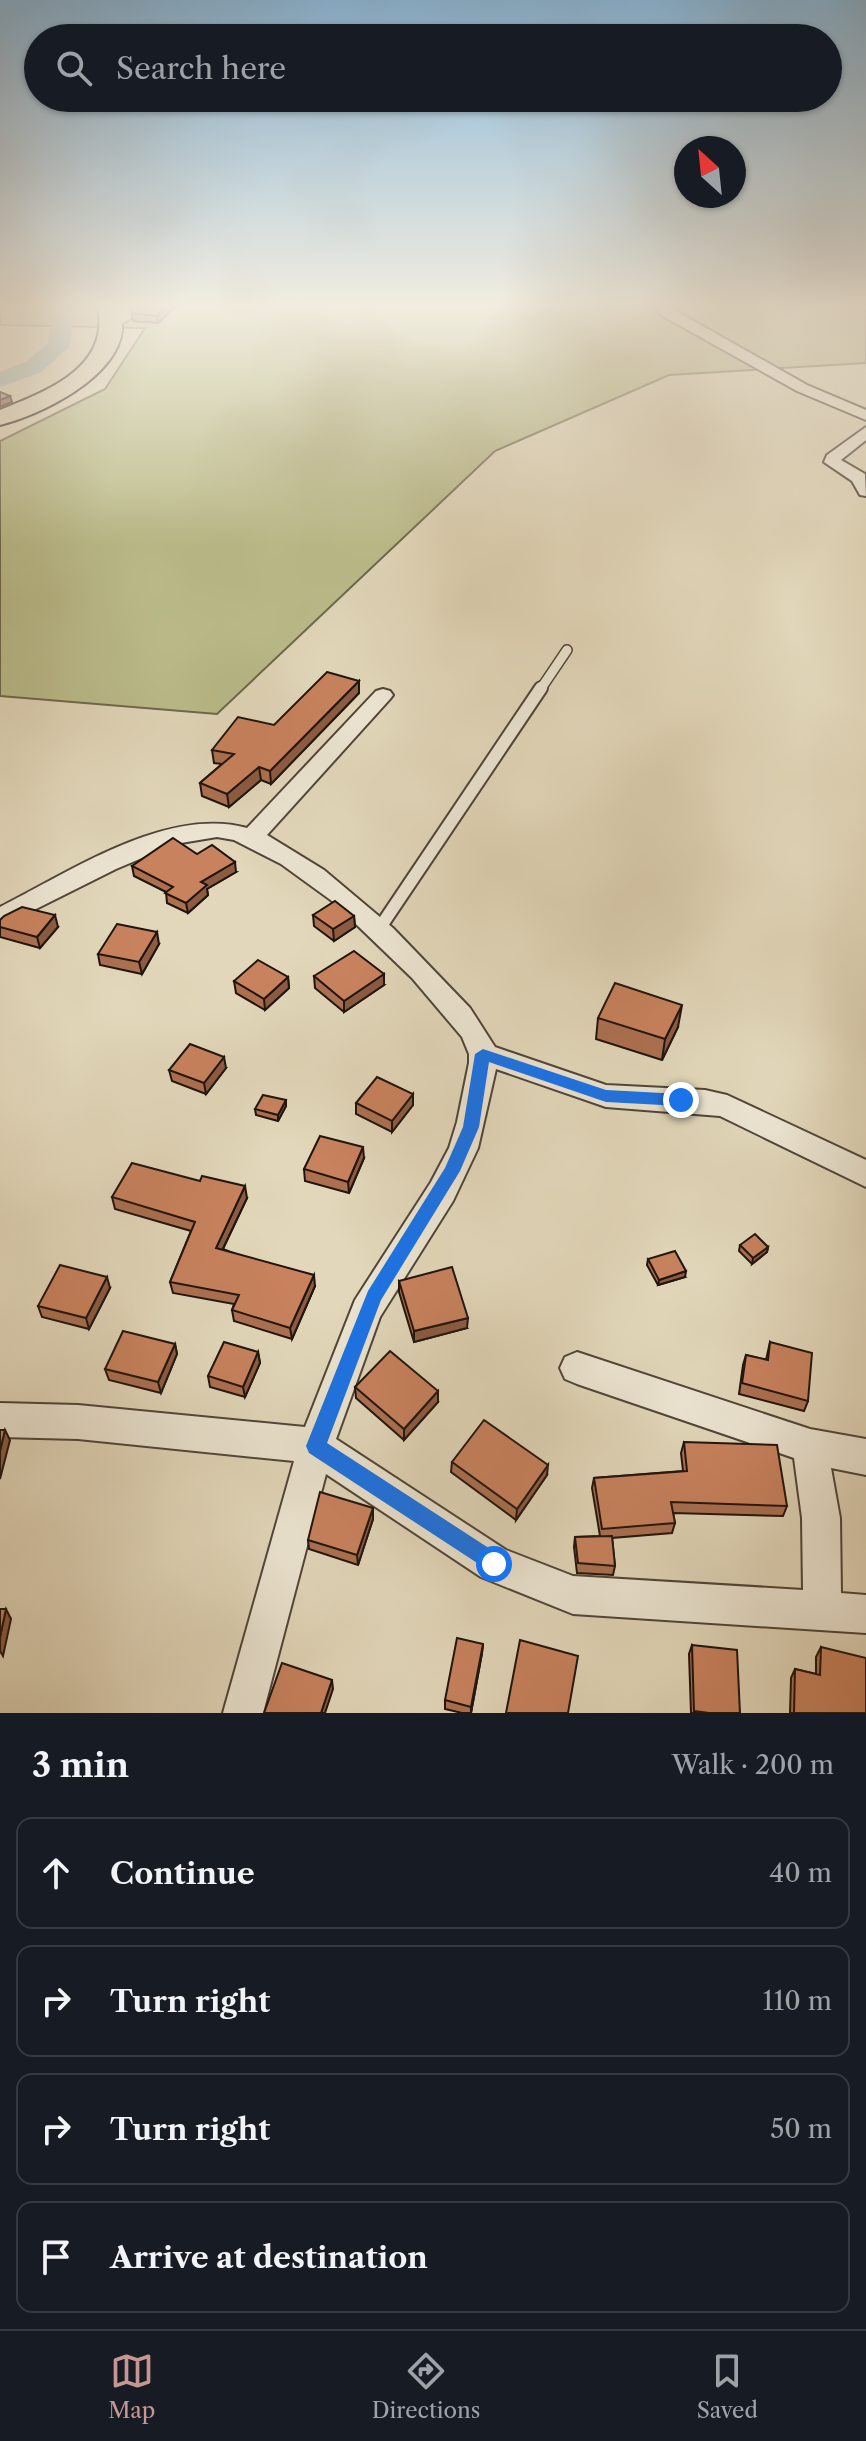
<!DOCTYPE html>
<html lang="en">
<head>
<meta charset="utf-8">
<style>
	body { margin:0; font-family:"Libre Caslon Text",serif; background:#242831; color:#f1f3f6 }
	.compass { position:absolute; left:674px; top:136px; width:72px; height:72px; border-radius:50%; background:#171b24; box-shadow:0 2px 6px #0004; rotate:333deg }
	.stop { position:absolute; width:24px; height:24px; margin:-18px; border:6px solid #1a73e8; border-radius:50%; background:#fff }
	.stop.end { background:#1a73e8; border-color:#fff; box-shadow:0 2px 8px #0008 }
	.list { margin:0; padding:0; list-style:none }
	h2 { display:flex; justify-content:space-between; align-items:center; height:104px; margin:0; padding:0 32px; font-size:34px }
	h2 small { font-size:26px; font-weight:400; color:#9ea1a6 }
	.list li { display:grid; grid-template-columns:52px 1fr auto; gap:24px; align-items:center; box-sizing:border-box; height:112px; margin:0 16px 16px; padding:0 16px; border:2px solid #363941; border-radius:16px }
	.list b { display:block; font-size:30px; white-space:nowrap }
	.list em { font-size:26px; font-style:normal; color:#9ea1a6 }
	.icon { flex:none; width:44px; height:44px; fill:none; stroke:currentColor; stroke-width:2; stroke-linecap:round; stroke-linejoin:round }
	.map { position:relative; flex:none; width:866px; height:1713px; overflow:hidden }
	.search { position:absolute; background:#171b24; box-shadow:0 2px 6px #0004; left:24px; right:24px; top:24px; height:88px; display:flex; align-items:center; gap:20px; box-sizing:border-box; padding:0 28px; border-radius:44px; color:#9ea1a6; font-size:30px }
	.sheet { height:616px; background:#171b24 }
	nav { display:flex; justify-content:space-around; align-items:center; box-sizing:border-box; height:112px; border-top:2px solid #363941; background:#171b24; font-size:22px; color:#9ea1a6 }
	nav a { display:grid; justify-items:center; gap:4px }
	nav .on { color:#c59692 }
	.map>svg:first-child { display:block }
</style>
</head>
<body>
<div class="map">
<svg width="866" height="1713" viewBox="0 0 866 1713">
	<rect width="100%" height="100%" fill="#e2d7ba"/>
	<filter id="stains"><feTurbulence type="fractalNoise" baseFrequency=".0025" numOctaves="4"/><feColorMatrix values="0 0 0 0 .2 0 0 0 0 .09 0 0 0 0 .02 0 0 0 .5 -.17"/></filter>
	<radialGradient id="worn" r=".72"><stop offset=".6" stop-color="#630" stop-opacity="0"/><stop offset="1" stop-color="#630" stop-opacity=".3"/></radialGradient>
	<!-- green -->
	<path fill="#bbbc8a" stroke="#6d684c" stroke-width="2" d="M0,307H866V363L669,375L495,451L217,714L0,696V441L105,389L145,328L0,325Z"/>
	<g fill="none" stroke-linecap="round" stroke-linejoin="round">
		<!-- river -->
		<path fill="#99b7ba" fill-rule="evenodd" d="M39,307C75,305 73,314 70,346L41,372L0,387V372L25,362L48,344L51,319Z"/>
		<!-- lane-far1 casing -->
		<g stroke="#50453a" stroke-width="12">
			<path id="lane-far1" d="M540,690L567,650"/>
		</g>
		<!-- lane casing -->
		<g stroke="#50453a" stroke-width="16">
			<path id="lane" d="M379,929L541,688"/>
		</g>
		<!-- street casing -->
		<g stroke="#50453a" stroke-width="4">
			<g id="street">
				<path d="M117,307H129L131,318L118,326H108V320L117,316Z"/>
				<path d="M655,307H669L807,385L866,410V420L797,391L661,315Z"/>
				<path d="M866,427V440L841,460L865,474L866,496L860,495L852,481L824,462L827,455Z"/>
				<path d="M383,689L390,691L393,695L390,699L267,835L324,870L393,928L470,1008L495,1047L606,1085L705,1090L727,1095L866,1160V1187L720,1116L606,1107L496,1069L478,1148L453,1201L380,1317L336,1439L506,1550L573,1576L803,1590L802,1518L794,1458L577,1384L565,1379L560,1368L565,1357L577,1352L810,1429L866,1439V1475L831,1468L840,1518L841,1593L866,1595V1633L573,1614L481,1577L326,1474L263,1713H223L294,1461L78,1439L0,1437V1403L78,1405L305,1427L355,1300L431,1182L449,1148L457,1122L469,1063V1054L462,1037L412,978L332,901L281,864L234,840L217,837L175,844L116,869L0,927V907C70,872 167,806 247,828L376,691Z"/>
			</g>
		</g>
		<!-- primary casing -->
		<g stroke="#1f140f" stroke-width="4">
			<path id="primary" d="M98,307H118C120,314 123,323 122,331C116,378 41,415 0,425V410C47,391 110,368 98,307Z"/>
		</g>
		<!-- lane-far1 -->
		<use href="#lane-far1" stroke="#ece5d2" stroke-width="9"/>
		<!-- lane -->
		<use href="#lane" stroke="#ece5d2" stroke-width="12"/>
		<!-- street -->
		<use href="#street" fill="#ece5d2" fill-rule="evenodd"/>
		<!-- primary -->
		<use href="#primary" fill="#e2d7ba" fill-rule="evenodd"/>
	</g>
	<!-- wall -->
	<g fill="#ac7051" stroke="#1f140f" stroke-width="2">
		<path d="M131,307H175L158,323L133,321Z"/>
		<path d="M359,681V693L271,784L261,780L229,807L202,796L200,783L222,764L214,763L212,750L274,725Z"/>
		<path d="M132,866L236,872L207,889L208,895L188,913L167,903L166,892L134,876Z"/>
		<path d="M313,915L354,916L355,927L334,941L314,926Z"/>
		<path d="M0,920L58,927L40,948L0,937Z"/>
		<path d="M159,944L142,974L100,965L98,954Z"/>
		<path d="M314,976L384,985L344,1012L315,988Z"/>
		<path d="M288,977L289,988L265,1010L236,993L234,981Z"/>
		<path d="M598,1018L678,1027L662,1060L596,1039Z"/>
		<path d="M226,1068L206,1094L172,1081L169,1070Z"/>
		<path d="M413,1094V1105L392,1132L356,1114V1103Z"/>
		<path d="M286,1100V1106L278,1121L256,1115L255,1109Z"/>
		<path d="M364,1158L349,1193L305,1181L304,1169Z"/>
		<path d="M112,1197L247,1198L223,1249L315,1286L292,1339L234,1321L232,1310L234,1304L173,1293L170,1282L191,1231L115,1209Z"/>
		<path d="M740,1245L768,1247L767,1252L752,1264L739,1251Z"/>
		<path d="M648,1259L685,1277L658,1285L647,1265Z"/>
		<path d="M399,1281L467,1328L414,1342L399,1292Z"/>
		<path d="M110,1288L89,1329L42,1317L38,1306Z"/>
		<path d="M770,1342L808,1401L804,1411L739,1394L743,1365L746,1355L766,1360Z"/>
		<path d="M175,1344L177,1354L161,1393L109,1380L105,1369Z"/>
		<path d="M258,1352L260,1363L245,1397L210,1387L208,1376Z"/>
		<path d="M355,1387L438,1402L404,1440L356,1398Z"/>
		<path d="M684,1442L787,1506L783,1516L673,1513L675,1523L672,1533L612,1538L615,1566L613,1575L577,1573L574,1547L575,1537L600,1536L592,1488L594,1478L683,1471L681,1453Z"/>
		<path d="M452,1462L547,1475L516,1520L451,1472Z"/>
		<path d="M373,1508V1519L358,1565L309,1549L308,1540Z"/>
		<path d="M483,1644L482,1653L471,1713H462L445,1709V1700Z"/>
		<path d="M692,1645L740,1713H691L689,1654Z"/>
		<path d="M821,1647L866,1713H790L791,1678L795,1669L816,1674V1657Z"/>
	</g>
	<!-- shaded-wall -->
	<g fill="#8c5b42" stroke="#1f140f" stroke-width="2">
		<path d="M166,307H175L158,323L157,316Z"/>
		<path d="M10,396L12,402L0,407V400Z"/>
		<path d="M359,681V693L271,784L270,771Z"/>
		<path d="M259,767L261,780L229,807L227,794Z"/>
		<path d="M235,862L236,872L207,889L208,895L188,913L186,903L201,882Z"/>
		<path d="M55,915L58,927L40,948L37,937Z"/>
		<path d="M354,916L355,927L334,941L333,929Z"/>
		<path d="M157,932L159,944L142,974L139,962Z"/>
		<path d="M384,974V985L344,1012V1001Z"/>
		<path d="M288,977L289,988L265,1010L264,999Z"/>
		<path d="M682,1005L678,1027L662,1060L665,1039Z"/>
		<path d="M224,1057L226,1068L206,1094L204,1083Z"/>
		<path d="M413,1094V1105L392,1132V1121Z"/>
		<path d="M286,1100V1106L278,1121V1115Z"/>
		<path d="M363,1147L364,1158L349,1193L348,1182Z"/>
		<path d="M245,1186L247,1198L218,1259L216,1248Z"/>
		<path d="M768,1247L767,1252L752,1264L753,1258Z"/>
		<path d="M686,1271L685,1277L658,1285L659,1280Z"/>
		<path d="M314,1275L315,1286L292,1339L290,1328Z"/>
		<path d="M107,1277L110,1288L89,1329L86,1318Z"/>
		<path d="M468,1318L467,1328L414,1342V1331Z"/>
		<path d="M175,1344L177,1354L161,1393L158,1382Z"/>
		<path d="M258,1352L260,1363L245,1397L243,1387Z"/>
		<path d="M438,1391V1402L404,1440V1429Z"/>
		<path d="M5,1430L10,1440L0,1479V1451Z"/>
		<path d="M548,1465L547,1475L516,1520L517,1509Z"/>
		<path d="M373,1508V1519L358,1565L357,1555Z"/>
		<path d="M6,1609L11,1619L3,1656L0,1651V1637Z"/>
		<path d="M483,1644L482,1653L471,1713V1707Z"/>
		<path d="M332,1680L333,1689L325,1713H321Z"/>
	</g>
	<!-- building -->
	<g fill="#c8825e" stroke="#1f140f" stroke-width="2">
		<path d="M131,307H166L157,316L132,313Z"/>
		<path d="M0,392L10,396L0,400Z"/>
		<path d="M327,672L359,681L270,771L259,767L227,794L200,783L234,754L212,750L238,717L274,725Z"/>
		<path d="M173,838L197,854L212,845L235,862L201,882L207,885L186,903L165,893L173,887L132,866Z"/>
		<path d="M335,901L354,916L333,929L313,915Z"/>
		<path d="M22,907L55,915L37,937L0,927V920L4,916Z"/>
		<path d="M117,924L157,932L139,962L98,954Z"/>
		<path d="M354,951L384,974L344,1001L314,976Z"/>
		<path d="M258,960L288,977L264,999L234,981Z"/>
		<path d="M615,983L682,1005L665,1039L598,1018Z"/>
		<path d="M190,1044L224,1057L204,1083L169,1070Z"/>
		<path d="M377,1077L413,1094L392,1121L356,1103Z"/>
		<path d="M263,1095L286,1100L278,1115L255,1109Z"/>
		<path d="M320,1136L363,1147L348,1182L304,1169Z"/>
		<path d="M132,1163L200,1181L202,1176L245,1186L216,1248L314,1275L290,1328L232,1310L239,1295L170,1282L195,1222L112,1197Z"/>
		<path d="M755,1234L768,1247L753,1258L740,1245Z"/>
		<path d="M675,1251L686,1271L659,1280L648,1259Z"/>
		<path d="M60,1265L107,1277L86,1318L38,1306Z"/>
		<path d="M452,1267L468,1318L414,1331L399,1281Z"/>
		<path d="M123,1331L175,1344L158,1382L105,1369Z"/>
		<path d="M224,1342L258,1352L243,1387L208,1376Z"/>
		<path d="M770,1342L812,1353L808,1401L742,1383L746,1355L768,1360Z"/>
		<path d="M390,1351L438,1391L404,1429L355,1387Z"/>
		<path d="M484,1420L548,1465L517,1509L452,1462Z"/>
		<path d="M0,1430H5L0,1451Z"/>
		<path d="M684,1442L777,1445L787,1506L671,1502L675,1523L602,1529L594,1478L687,1471Z"/>
		<path d="M320,1492L373,1508L357,1555L308,1540Z"/>
		<path d="M612,1536L615,1566L578,1563L575,1537Z"/>
		<path d="M0,1609H6L0,1637Z"/>
		<path d="M457,1638L483,1644L471,1707L445,1700Z"/>
		<path d="M520,1640L578,1656L568,1713H506Z"/>
		<path d="M692,1645L737,1650L740,1713H709L694,1711Z"/>
		<path d="M821,1647L866,1658V1713H794L795,1669L820,1675Z"/>
		<path d="M282,1663L332,1680L321,1713H264Z"/>
	</g>
	<!-- sky -->
	<linearGradient id="sky" x2="0" y2="1"><stop stop-color="#88b5d6"/><stop offset="0.56" stop-color="#f2ede0"/><stop offset="1" stop-color="#f2ede0" stop-opacity="0"/></linearGradient>
	<rect width="866" height="546" fill="url(#sky)"/>
	<!-- route -->
	<path fill="#1a73e8" d="M483,1049L606,1090L681,1094L689,1100L681,1106L606,1102L489,1062L479,1127L460,1171L381,1300L327,1443L501,1556L504,1564L501,1571L494,1574L309,1453L306,1446L368,1291L445,1168L463,1127L475,1054Z"/>
	<rect width="100%" height="100%" filter="url(#stains)"/>
	<rect width="100%" height="100%" fill="url(#worn)"/>
</svg>
<svg class="compass" viewBox="-18 -18 36 36"><path d="M0-13l5 13h-10z" fill="#e53935"/><path d="M0 13l5-13h-10z" fill="#9ea1a6"/></svg>
<div class="stop" style="left:494px;top:1564px"></div>
<div class="stop end" style="left:681px;top:1100px"></div>
<div class="search"><svg class="icon" aria-label="search" viewBox="0 0 24 24"><circle cx="10" cy="10" r="6"/><path d="M15 15l6 6"/></svg>Search here</div>
</div>
<section class="sheet">
<h2>3 min<small>Walk · 200 m</small></h2>
<ul class="list">
<li><svg class="icon" aria-label="ahead" viewBox="0 0 24 24"><path d="M12 20V5M6 11l6-6 6 6"/></svg><div><b>Continue</b></div><em>40 m</em></li>
<li><svg class="icon" aria-label="right" viewBox="0 0 24 24"><path d="M7 20v-9h11M14 6l5 5-5 5"/></svg><div><b>Turn right</b></div><em>110 m</em></li>
<li><svg class="icon" aria-label="right" viewBox="0 0 24 24"><path d="M7 20v-9h11M14 6l5 5-5 5"/></svg><div><b>Turn right</b></div><em>50 m</em></li>
<li><svg class="icon" aria-label="arrive" viewBox="0 0 24 24"><path d="M6 21V4h12l-3 4 3 4H6"/></svg><div><b>Arrive at destination</b></div></li>
</ul>
</section>
<nav>
<a class="on"><svg class="icon" aria-label="map" viewBox="0 0 24 24"><path d="M3 6l6-2 6 2 6-2v14l-6 2-6-2-6 2zM9 4v14M15 6v14"/></svg>Map</a>
<a><svg class="icon" aria-label="directions" viewBox="0 0 24 24"><path d="M12 3l9 9-9 9-9-9zM9 14v-3h6M13 9l2 2-2 2"/></svg>Directions</a>
<a><svg class="icon" aria-label="saved" viewBox="0 0 24 24"><path d="M7 4h10v16l-5-4-5 4z"/></svg>Saved</a>
</nav>
</body>
</html>
